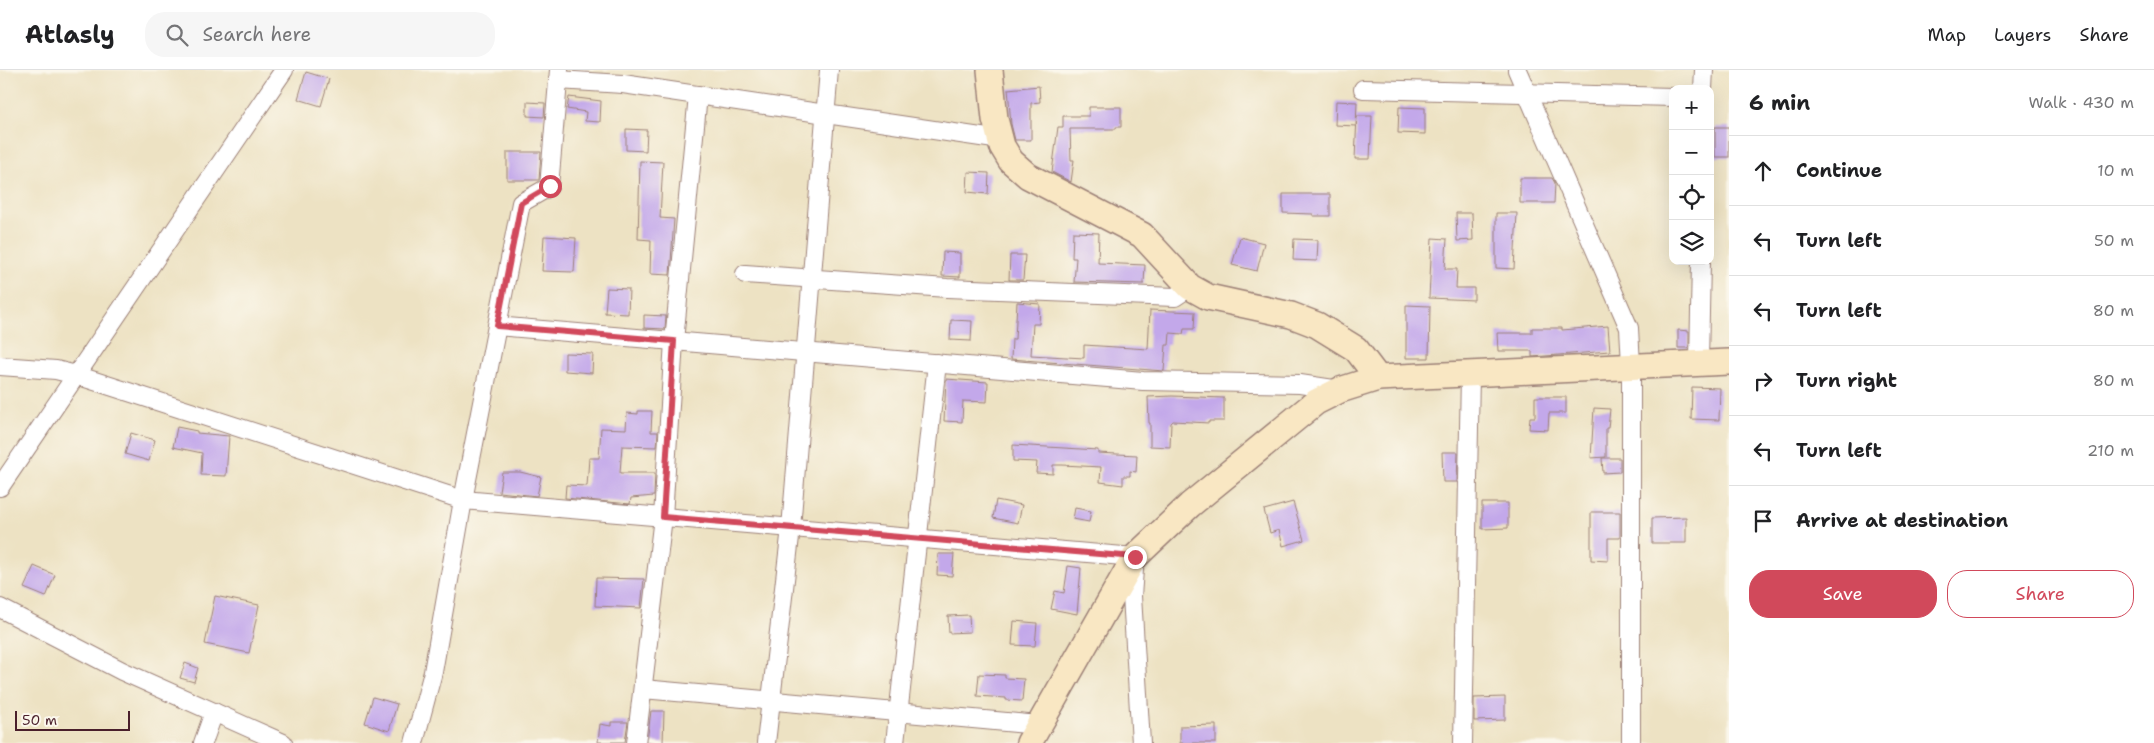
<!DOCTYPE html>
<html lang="en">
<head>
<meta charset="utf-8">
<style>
	body { margin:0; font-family:"Shantell Sans",sans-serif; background:#f6f6f6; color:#202124 }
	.controls { position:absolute; right:15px; top:15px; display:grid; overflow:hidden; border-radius:10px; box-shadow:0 5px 20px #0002 }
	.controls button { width:45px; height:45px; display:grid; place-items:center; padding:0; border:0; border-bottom:1px solid #e0e0e0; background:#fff; color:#202124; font:25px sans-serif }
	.scale { position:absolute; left:15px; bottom:12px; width:115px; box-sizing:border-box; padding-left:5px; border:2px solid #4a1f2b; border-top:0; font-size:14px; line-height:18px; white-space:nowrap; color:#4a1f2b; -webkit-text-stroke:4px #fbf7ec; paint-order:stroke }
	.stop { position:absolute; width:15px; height:15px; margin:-11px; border:4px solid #d1495b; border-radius:50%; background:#fff }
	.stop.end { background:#d1495b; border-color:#fff; box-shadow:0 1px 5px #0008 }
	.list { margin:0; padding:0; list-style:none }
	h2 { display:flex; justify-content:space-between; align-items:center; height:65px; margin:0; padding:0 20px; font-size:21px }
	h2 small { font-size:16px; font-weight:400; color:#757577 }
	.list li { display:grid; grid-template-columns:32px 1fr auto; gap:15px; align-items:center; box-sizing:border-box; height:70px; padding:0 20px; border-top:1px solid #e0e0e0 }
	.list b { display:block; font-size:19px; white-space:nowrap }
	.list em { font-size:16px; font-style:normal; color:#757577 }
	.actions { display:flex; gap:10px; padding:15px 20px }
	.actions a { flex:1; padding:11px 0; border:1px solid #d1495b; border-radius:20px; text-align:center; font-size:18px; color:#d1495b }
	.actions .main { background:#d1495b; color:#fff }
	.icon { flex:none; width:28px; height:28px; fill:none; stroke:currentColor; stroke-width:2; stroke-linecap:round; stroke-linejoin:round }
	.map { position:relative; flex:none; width:1729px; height:673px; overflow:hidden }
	header { display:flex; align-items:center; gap:30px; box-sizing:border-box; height:70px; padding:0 25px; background:#fff; border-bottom:1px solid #e0e0e0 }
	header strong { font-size:24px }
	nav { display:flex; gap:28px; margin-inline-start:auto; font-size:18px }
	.search { width:350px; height:45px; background:#f6f6f6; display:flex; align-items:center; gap:12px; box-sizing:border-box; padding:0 18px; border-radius:20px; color:#757577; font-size:19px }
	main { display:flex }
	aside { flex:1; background:#fff }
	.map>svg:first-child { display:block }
</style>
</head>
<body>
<header>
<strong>Atlasly</strong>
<div class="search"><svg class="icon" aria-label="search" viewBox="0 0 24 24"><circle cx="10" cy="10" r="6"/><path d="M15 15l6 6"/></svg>Search here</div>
<nav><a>Map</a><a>Layers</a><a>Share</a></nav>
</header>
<main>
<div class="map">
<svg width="1729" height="673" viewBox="0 0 1729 673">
	<rect width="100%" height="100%" fill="#fbf7ec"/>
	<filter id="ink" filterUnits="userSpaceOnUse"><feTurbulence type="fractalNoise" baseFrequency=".02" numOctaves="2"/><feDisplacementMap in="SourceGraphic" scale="10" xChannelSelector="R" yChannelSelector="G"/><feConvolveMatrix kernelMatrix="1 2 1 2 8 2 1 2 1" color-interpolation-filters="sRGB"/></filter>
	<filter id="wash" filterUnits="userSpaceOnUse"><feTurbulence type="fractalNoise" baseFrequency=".0096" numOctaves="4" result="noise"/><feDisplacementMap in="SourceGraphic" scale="20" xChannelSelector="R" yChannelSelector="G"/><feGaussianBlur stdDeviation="1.12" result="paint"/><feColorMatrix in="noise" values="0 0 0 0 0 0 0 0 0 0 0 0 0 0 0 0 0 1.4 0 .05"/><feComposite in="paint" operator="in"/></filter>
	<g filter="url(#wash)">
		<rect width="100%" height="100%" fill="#ede2c3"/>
		<g id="blocks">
			<!-- building -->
			<g fill="#c3a8ea">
				<path d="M306,2L329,9L321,36L298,29Z"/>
				<path d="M1039,16L1040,32L1031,33V70H1015L1011,54L1008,19Z"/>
				<path d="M569,27L601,31L600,52L585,51L586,42L567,39Z"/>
				<path d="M1336,31L1357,32L1356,56L1335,55Z"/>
				<path d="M527,32L545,33L544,47L527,46Z"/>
				<path d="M1089,37H1121V57H1116V59H1070L1071,90H1074L1071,112L1052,102L1058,57H1063V46H1089Z"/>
				<path d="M1399,37L1425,38V64L1398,63Z"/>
				<path d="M1357,46H1372L1370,89H1355Z"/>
				<rect x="1715" y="57" width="14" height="30"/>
				<path d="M626,59L647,60L646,81L626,80Z"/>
				<path d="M507,82H541L539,110H507Z"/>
				<path d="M640,91L663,92L660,148L674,149L670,205L650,204L651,170L638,169Z"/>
				<path d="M968,102L989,103L988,124L967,122Z"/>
				<path d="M1520,108H1552L1555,113L1554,133H1520Z"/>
				<path d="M1283,124H1330V146H1313V144L1283,143Z"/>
				<path d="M1456,143H1472L1473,170L1457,171Z"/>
				<path d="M1496,143H1517L1514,199L1496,198Z"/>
				<path d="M1073,162L1099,163L1098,193L1145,195L1144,214L1074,212L1076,188H1072Z"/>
				<path d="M544,166L576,168L574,202L542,201Z"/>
				<path d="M1240,167L1264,173L1257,201L1232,195Z"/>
				<path d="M1432,168L1447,169L1445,199H1457L1456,218H1474V230L1429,228Z"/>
				<path d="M1294,169L1318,170L1317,191L1293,190Z"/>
				<path d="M943,182L960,183V207L942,206Z"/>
				<path d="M1010,185H1025L1023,210H1009Z"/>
				<path d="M607,218L629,219L628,244L605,243Z"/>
				<path d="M1017,232L1040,234L1039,254H1033L1031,285L1084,288V275L1148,279L1150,240L1195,242L1194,259H1184L1183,264L1170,263L1169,275H1166L1164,301L1011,289L1012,269H1015Z"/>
				<path d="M1406,235L1430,236L1429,288H1406Z"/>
				<path d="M644,245L666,246L665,259L644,258Z"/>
				<path d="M951,250L972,251L971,271L950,270Z"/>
				<path d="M1608,256L1610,281L1532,287V281H1498L1497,263H1532V258H1562V260Z"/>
				<path d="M1678,260L1689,261V278H1678Z"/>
				<path d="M565,283L593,284L592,303L565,301Z"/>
				<path d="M946,309L988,312L987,332L963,331L962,352L944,351Z"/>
				<path d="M1692,317L1720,318L1719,350L1691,349Z"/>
				<path d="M1172,326L1224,328V351H1209V353L1173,351L1171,353L1170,377L1150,376V353H1149L1148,327Z"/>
				<path d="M1535,327H1566V343H1549L1548,360L1529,359L1530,347H1535Z"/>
				<path d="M1594,338L1610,339L1608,358H1606V387L1591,388Z"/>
				<path d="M638,341H652L651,362H658L657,377L622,376L620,403H655L654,426L631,428L630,434L565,428L566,415L587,416L589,388H599L601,358L626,359L627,343L638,344Z"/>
				<path d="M177,357L197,361V363L229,366L226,406L201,405L202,383L173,377Z"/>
				<path d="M131,363L155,370L149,391L125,384Z"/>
				<path d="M1013,375L1098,380V383L1137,385L1136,402L1130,401V406H1123V415L1100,412L1101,397L1062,395H1053V404L1036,403L1037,392L1013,391Z"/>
				<path d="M1442,382H1458L1457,412H1443Z"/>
				<path d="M1602,388H1620V402L1603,403Z"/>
				<path d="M502,402H520L541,407L537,426L499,422Z"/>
				<path d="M996,430L1022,435L1018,453L993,448Z"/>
				<path d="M1293,432L1304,470L1283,476L1279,460L1270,463L1264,440Z"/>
				<path d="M1482,433H1508V458L1482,459Z"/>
				<path d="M1075,438L1091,441L1089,452L1073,449Z"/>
				<path d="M1591,442H1620V468H1608V491L1591,490Z"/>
				<path d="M1686,447V473H1652V448Z"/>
				<path d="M938,484H954L952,506L937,505Z"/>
				<path d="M34,496L55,505L46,527L24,518Z"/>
				<path d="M1068,496L1081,498L1077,544L1051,539L1055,521L1064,523Z"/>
				<path d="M596,508L644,509L641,538L595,536Z"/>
				<path d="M215,526L259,535L249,583L205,574Z"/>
				<path d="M969,545L970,562L949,563L948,546Z"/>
				<path d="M1014,551L1037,553L1035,576L1012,575Z"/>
				<path d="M185,593L198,598L194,612L180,608Z"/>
				<path d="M979,604L1005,605V608L1024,609L1022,631L1006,630V628L977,626Z"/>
				<path d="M373,627L397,634L389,661L365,653Z"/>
				<path d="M1505,627V650L1474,651V628Z"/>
				<path d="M651,641H664L663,673L647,672Z"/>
				<path d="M611,652H628L625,672H598L600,654L611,656Z"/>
				<path d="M1216,655V673H1180V656Z"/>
			</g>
		</g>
	</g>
	<g filter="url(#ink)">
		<use href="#blocks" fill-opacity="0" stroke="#9c8077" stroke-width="1"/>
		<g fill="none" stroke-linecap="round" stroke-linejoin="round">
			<!-- street casing -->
			<g stroke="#9c8077" stroke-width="20">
				<g id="street">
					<path d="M1517,0L1629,258L1631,295V673"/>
					<path d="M558,10L623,14L1001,70"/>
					<path d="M1363,19L1673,27"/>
					<path d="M1703,19L1704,0"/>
					<path d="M745,204L947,218L1175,227L1190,217"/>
					<path d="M497,256L1143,311L1300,314L1340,320"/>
					<path d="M1699,292L1701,191"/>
					<path d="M0,296L56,300L76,305L463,430L1135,487L1132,526L1141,673"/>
					<path d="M0,417L284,0"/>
					<path d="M0,538L122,601L283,673"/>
					<path d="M643,619L1039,655"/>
					<path d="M203,673L214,642"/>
					<path d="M414,673L433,602L463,430L521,133L549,117L559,0"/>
					<path d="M636,673L663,447L674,271L698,25"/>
					<path d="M766,673L791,458L829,0"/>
					<path d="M895,673L937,293"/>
					<path d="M1463,673L1470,305"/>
				</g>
			</g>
			<!-- secondary casing -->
			<g stroke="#9c8077" stroke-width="28">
				<g id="secondary">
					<path d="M990,0L995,49L1002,76L1011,91L1028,106L1142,165L1190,217L1208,227L1291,245L1317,255L1356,279L1378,308"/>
					<path d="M1029,673L1135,487L1190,435L1316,332L1340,320L1378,308L1729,292"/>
				</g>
			</g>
			<!-- street -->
			<use href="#street" stroke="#fff" stroke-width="18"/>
			<!-- secondary -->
			<use href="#secondary" stroke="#f9e7c3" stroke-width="25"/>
		</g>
	</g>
	<g fill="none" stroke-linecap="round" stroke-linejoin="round" filter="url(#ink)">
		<!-- route -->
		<path stroke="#d1495b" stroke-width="6" d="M550,116L521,133L497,256L674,271L663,447L1135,487"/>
	</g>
</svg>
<div class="controls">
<button>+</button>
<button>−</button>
<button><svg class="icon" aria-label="locate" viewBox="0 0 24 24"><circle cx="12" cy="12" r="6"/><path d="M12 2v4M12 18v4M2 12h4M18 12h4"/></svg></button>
<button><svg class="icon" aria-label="layers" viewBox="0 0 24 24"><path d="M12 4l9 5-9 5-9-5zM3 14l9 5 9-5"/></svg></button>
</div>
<div class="scale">50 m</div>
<div class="stop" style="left:550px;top:116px"></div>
<div class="stop end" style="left:1135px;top:487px"></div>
</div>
<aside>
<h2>6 min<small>Walk · 430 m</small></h2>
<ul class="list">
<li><svg class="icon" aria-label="ahead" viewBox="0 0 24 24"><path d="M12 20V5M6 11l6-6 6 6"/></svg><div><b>Continue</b></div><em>10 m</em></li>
<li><svg class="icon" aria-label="left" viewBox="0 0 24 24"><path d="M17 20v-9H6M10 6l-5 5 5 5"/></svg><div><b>Turn left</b></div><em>50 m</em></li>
<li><svg class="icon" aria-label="left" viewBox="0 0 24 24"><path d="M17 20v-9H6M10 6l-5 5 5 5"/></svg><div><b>Turn left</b></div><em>80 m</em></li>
<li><svg class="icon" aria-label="right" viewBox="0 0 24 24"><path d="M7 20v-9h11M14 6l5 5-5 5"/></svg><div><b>Turn right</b></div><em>80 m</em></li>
<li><svg class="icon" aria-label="left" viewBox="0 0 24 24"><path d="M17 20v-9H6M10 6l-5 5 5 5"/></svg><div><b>Turn left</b></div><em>210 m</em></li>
<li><svg class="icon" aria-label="arrive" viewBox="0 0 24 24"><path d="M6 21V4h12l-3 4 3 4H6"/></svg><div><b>Arrive at destination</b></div></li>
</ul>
<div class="actions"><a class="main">Save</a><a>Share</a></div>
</aside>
</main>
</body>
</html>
